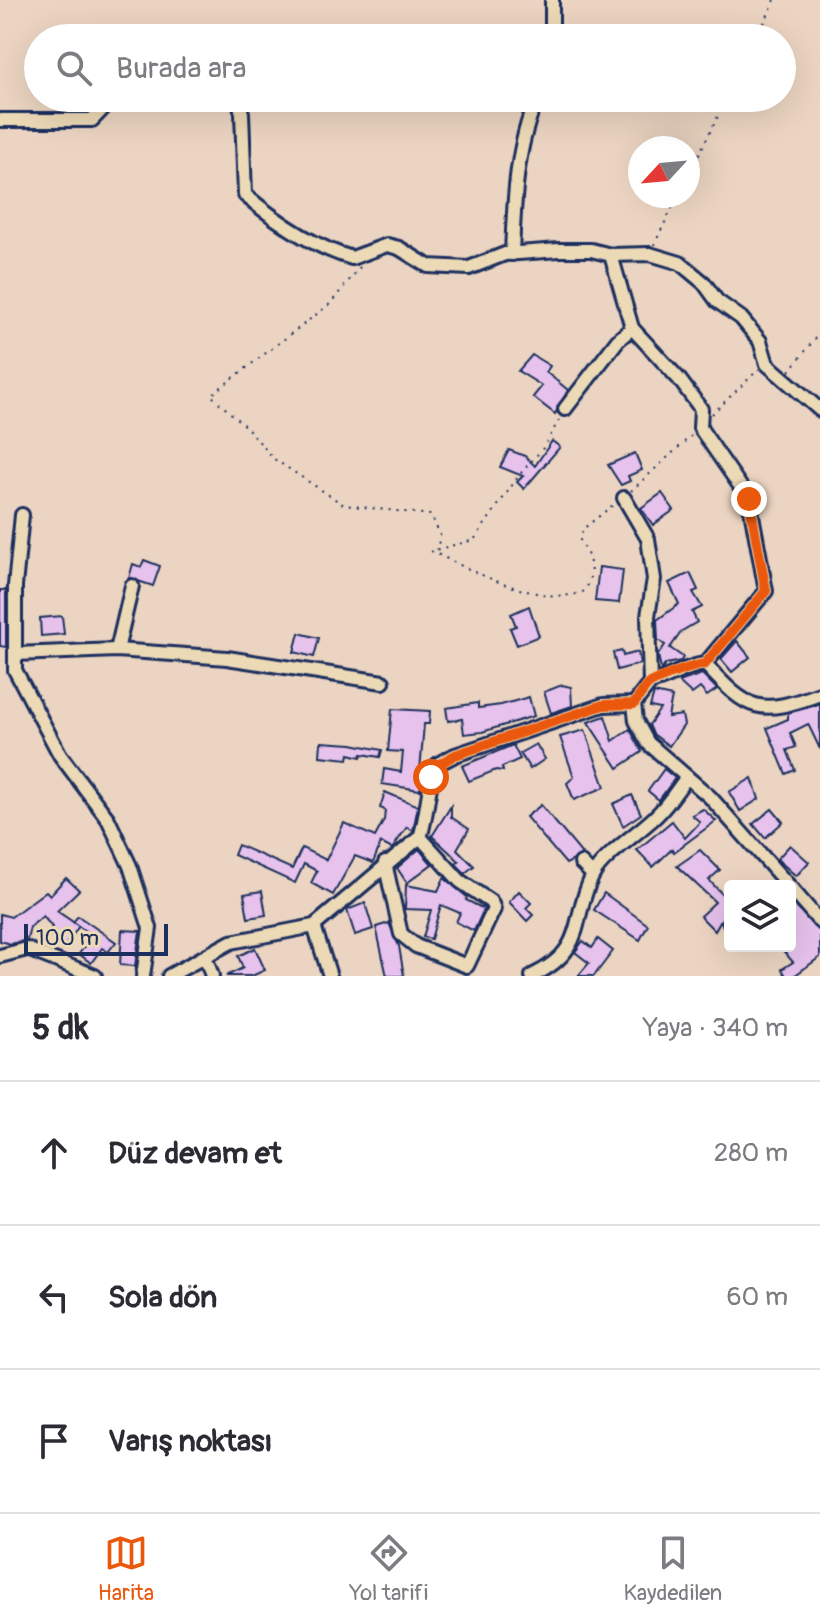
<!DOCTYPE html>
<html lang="tr">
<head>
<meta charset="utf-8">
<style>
	body { margin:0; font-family:Pangolin,sans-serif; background:#f2f2f3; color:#2b2b33 }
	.controls { position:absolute; right:24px; bottom:24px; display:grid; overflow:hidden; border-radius:8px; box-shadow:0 8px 32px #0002 }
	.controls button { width:72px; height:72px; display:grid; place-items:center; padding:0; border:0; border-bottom:2px solid #e1e1e2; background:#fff; color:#2b2b33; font:40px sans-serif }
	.compass { position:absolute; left:628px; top:136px; width:72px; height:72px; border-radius:50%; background:#fff; box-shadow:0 8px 32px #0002; rotate:244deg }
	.scale { position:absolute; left:24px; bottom:20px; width:144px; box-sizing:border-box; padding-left:8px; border:4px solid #1b2f5e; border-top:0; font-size:22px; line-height:28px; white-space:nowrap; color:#1b2f5e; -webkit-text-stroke:6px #ecd9b6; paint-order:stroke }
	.stop { position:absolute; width:24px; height:24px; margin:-18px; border:6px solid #ea580c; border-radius:50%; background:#fff }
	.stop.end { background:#ea580c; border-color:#fff; box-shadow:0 2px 8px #0008 }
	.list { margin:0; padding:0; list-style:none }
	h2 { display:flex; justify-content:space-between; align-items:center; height:104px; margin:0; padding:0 32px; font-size:34px }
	h2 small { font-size:26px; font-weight:400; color:#7c7c81 }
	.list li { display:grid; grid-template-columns:52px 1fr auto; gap:24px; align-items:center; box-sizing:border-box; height:144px; padding:0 32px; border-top:2px solid #e1e1e2 }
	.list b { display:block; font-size:30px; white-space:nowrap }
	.list em { font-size:26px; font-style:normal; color:#7c7c81 }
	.icon { flex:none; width:44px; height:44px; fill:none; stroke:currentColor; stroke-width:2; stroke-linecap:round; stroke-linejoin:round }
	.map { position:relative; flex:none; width:820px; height:976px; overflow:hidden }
	.search { position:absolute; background:#fff; box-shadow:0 8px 32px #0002; left:24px; right:24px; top:24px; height:88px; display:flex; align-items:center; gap:20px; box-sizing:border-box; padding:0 28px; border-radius:44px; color:#7c7c81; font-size:30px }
	.sheet { height:536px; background:#fff }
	nav { display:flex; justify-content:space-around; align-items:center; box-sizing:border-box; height:112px; border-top:2px solid #e1e1e2; background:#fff; font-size:22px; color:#7c7c81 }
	nav a { display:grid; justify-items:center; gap:4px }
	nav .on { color:#ea580c }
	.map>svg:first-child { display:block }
</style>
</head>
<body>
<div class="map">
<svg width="820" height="976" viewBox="0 0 820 976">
	<rect width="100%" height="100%" fill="#ebd4c1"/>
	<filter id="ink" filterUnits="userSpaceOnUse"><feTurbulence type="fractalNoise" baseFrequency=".0125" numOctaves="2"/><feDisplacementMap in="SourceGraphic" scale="16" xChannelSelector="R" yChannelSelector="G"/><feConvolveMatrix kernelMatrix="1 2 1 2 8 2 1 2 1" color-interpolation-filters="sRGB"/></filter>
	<g filter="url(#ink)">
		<!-- building -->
		<g fill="#e6c2ec" stroke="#1b2f5e" stroke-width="2">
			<path d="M532,355L550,366L546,372L568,390L555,414L533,397L542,386L518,371Z"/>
			<path d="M552,441L560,447L524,489L517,482L523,476L500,467L509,450L525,456L535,466Z"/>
			<path d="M635,453L642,470L628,476L630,481L621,485L608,465Z"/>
			<path d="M662,493L674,510L653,525L641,508Z"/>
			<path d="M144,560L160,566L153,586L129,578L133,564L141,567Z"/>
			<path d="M599,567L623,570L619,603L595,601Z"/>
			<path d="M690,573L698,590L693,592L702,607L692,612L697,622L682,631L670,648L683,657L681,661L666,664L661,670L658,655L665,645L658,640L657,620L679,604L669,583Z"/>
			<path d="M0,590H6V647L0,646Z"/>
			<path d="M529,606L539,636L517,645L510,628L516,626L511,614Z"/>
			<path d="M62,616L64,634L41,636L40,618Z"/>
			<path d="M299,633L319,638L314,657L294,652Z"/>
			<path d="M737,641L750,657L732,672L721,659Z"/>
			<path d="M622,651L623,656L638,652L640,664L617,670L613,653Z"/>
			<path d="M702,674L717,689L707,696L700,688L692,694L679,682Z"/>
			<path d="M562,685L571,687L572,706L551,713L544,692Z"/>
			<path d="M654,693L672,697L668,717L682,715L684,725L669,746L653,734L649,725L660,709L650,707Z"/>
			<path d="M529,697L534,716L482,732L464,734L462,719L448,721L446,708L478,703V708L501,705Z"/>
			<path d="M820,704V749L808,724L790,733L796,747L787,750L795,770L786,774L767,728L788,719V713Z"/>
			<path d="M392,709L430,711L429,724H424L420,771L424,772L420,790L382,784L384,769L401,772L403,752L388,751Z"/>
			<path d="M605,716L613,741L630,729L642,752L618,768L588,722Z"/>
			<path d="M585,730L605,787L574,800L567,783L574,777L560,737Z"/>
			<path d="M321,742L352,744L382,750L380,757L362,754L361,757L349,754L348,759L320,756Z"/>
			<path d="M536,744L545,759L530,769L520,753Z"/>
			<path d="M513,745L520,759L502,767L503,771L496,770L469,781L462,766Z"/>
			<path d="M664,769L675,778L659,800L648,791Z"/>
			<path d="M752,778L759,799L740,811L729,792Z"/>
			<path d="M385,792L418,806L413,831L407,827L392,849L381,843L373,863L355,856L333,895L311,883L317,871L304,864L295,883L234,855L238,845L292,869L302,848L326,860L344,823L375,837L384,820L385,810L380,808Z"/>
			<path d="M632,795L641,814L623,826L613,804Z"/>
			<path d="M541,805L582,854L572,861L566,864L526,817Z"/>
			<path d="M451,806V817L469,829L457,849L474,866L465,873L456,864L459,861L432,836Z"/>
			<path d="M703,809L716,821L674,852L672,849L653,867L637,850L672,821L685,838L700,822L692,815Z"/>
			<path d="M772,809L783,822L765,838L753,824Z"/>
			<path d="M790,845L809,862L796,876L777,859Z"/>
			<path d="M419,849L432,864L407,883L397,868Z"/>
			<path d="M700,850L720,870L709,880L722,894L730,887V913L723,917L715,931L700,916L715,902L677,866Z"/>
			<path d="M66,878L79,890L57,911L79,926L65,946L47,934L52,927L43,916L30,927L27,940L11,944L0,941V914L11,917L46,891L50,895Z"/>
			<path d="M444,878L467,897L466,900L484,909L474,931L456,922L460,913L441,905L431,939L423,937L431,910L405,909L406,885L438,891Z"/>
			<path d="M262,891L266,915L248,918L244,894Z"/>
			<path d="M519,891L531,903L526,908L533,915L527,921L509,902Z"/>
			<path d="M604,893L648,925L640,940L594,910Z"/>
			<path d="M790,901L820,931V957L794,976H786L782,969L793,962L779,946H790Z"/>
			<path d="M365,903L373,929L355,935L347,910Z"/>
			<path d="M78,916L116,942L108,952L102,948L91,963L79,954L92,936L73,922Z"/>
			<path d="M389,923L399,946L404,976H387L386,972L376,927Z"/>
			<path d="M122,930L140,931L135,966L120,965Z"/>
			<path d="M598,939L613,951L594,976H578L589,963L575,952L583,941L592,948Z"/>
			<path d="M255,948L265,970L252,976H226L243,968L238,956Z"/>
		</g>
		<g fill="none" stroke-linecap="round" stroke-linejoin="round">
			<!-- street casing -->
			<g stroke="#1b2f5e" stroke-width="18">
				<g id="street">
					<path d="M552,0V38"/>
					<path d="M231,98L239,102L242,113L245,195C276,221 313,247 352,258L387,245L399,248L428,266L469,268L505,254L559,250H591L611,255L650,254L680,263L704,283L717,301L741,318L760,341L767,364L820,410"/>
					<path d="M0,120H92L113,98"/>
					<path d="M512,254C514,201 516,146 537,98"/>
					<path d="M611,255L632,328L679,379L701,409L700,428L749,499L766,591L705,664"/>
					<path d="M565,409L618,340L632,328"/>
					<path d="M624,498L648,539L654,579L648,616L650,683L634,704L636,721L648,743L710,797L789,886"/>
					<path d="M22,515L15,586V670L60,755L108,819L130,866L150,928L143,976"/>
					<path d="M117,650L132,586"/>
					<path d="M15,654L117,650L227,658L383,682"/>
					<path d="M650,683C670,678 685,666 705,664C749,712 759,716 820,694"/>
					<path d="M385,863L401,934L416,946L467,966L494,909L491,902L460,881L420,837"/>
					<path d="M581,863L593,875"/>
					<path d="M790,887L820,922"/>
					<path d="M730,923V922"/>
					<path d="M314,926L330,976"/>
					<path d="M0,956L27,949L95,976"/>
					<path d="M206,959L212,976"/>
					<path d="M169,976L231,942L314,926L420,837C427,820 429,773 437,765C442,761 450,758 455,755L603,705L634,704"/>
					<path d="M532,976C589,949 570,918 593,875C603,856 640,832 656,816C668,805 677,790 687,777"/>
				</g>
			</g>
			<!-- path -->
			<g stroke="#1b2f5e" stroke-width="2" stroke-dasharray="2 6" stroke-linecap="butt">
				<path d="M757,38L775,0"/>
				<path d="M688,176L727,98"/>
				<path d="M654,245L678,196"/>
				<path d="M360,267L330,304L211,395L249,430L274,459L344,505L431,515L441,537L437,546"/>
				<path d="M790,371L820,332"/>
				<path d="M712,414L759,369"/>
				<path d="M559,420L544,447L520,474L474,540L431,551C471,570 542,609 585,591C595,571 591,559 580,540L583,529L613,505"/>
				<path d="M631,491L691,436"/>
			</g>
			<!-- street -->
			<use href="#street" stroke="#ecd9b6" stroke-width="12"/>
		</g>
	</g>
	<g fill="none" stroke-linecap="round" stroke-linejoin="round" filter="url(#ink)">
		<!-- route -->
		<path stroke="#ea580c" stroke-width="10" d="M431,777L436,766L455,755L603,705L634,704C639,698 644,687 650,683C661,677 692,666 705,664L766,591L749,499"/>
	</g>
</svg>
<div class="controls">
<button><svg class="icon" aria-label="layers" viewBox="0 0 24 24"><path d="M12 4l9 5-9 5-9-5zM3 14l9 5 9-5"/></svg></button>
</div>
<svg class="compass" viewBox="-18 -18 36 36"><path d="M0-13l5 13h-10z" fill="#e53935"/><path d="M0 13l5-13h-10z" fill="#7c7c81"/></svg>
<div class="scale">100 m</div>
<div class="stop" style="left:431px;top:777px"></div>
<div class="stop end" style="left:749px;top:499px"></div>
<div class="search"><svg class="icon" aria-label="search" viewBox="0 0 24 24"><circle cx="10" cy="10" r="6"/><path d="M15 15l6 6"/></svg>Burada ara</div>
</div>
<section class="sheet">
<h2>5 dk<small>Yaya · 340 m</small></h2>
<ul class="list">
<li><svg class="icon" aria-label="ahead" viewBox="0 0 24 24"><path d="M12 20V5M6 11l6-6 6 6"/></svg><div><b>Düz devam et</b></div><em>280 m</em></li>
<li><svg class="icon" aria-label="left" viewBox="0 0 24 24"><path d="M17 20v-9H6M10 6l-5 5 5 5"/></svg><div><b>Sola dön</b></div><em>60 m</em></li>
<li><svg class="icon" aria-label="arrive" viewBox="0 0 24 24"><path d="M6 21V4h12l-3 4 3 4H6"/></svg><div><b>Varış noktası</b></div></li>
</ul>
</section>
<nav>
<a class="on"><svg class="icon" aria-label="map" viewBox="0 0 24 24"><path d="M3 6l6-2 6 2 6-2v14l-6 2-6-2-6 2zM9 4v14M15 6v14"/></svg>Harita</a>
<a><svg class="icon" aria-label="directions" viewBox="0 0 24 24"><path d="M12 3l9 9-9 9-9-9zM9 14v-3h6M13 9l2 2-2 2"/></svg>Yol tarifi</a>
<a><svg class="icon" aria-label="saved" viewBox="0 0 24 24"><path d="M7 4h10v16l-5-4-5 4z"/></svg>Kaydedilen</a>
</nav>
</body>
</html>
